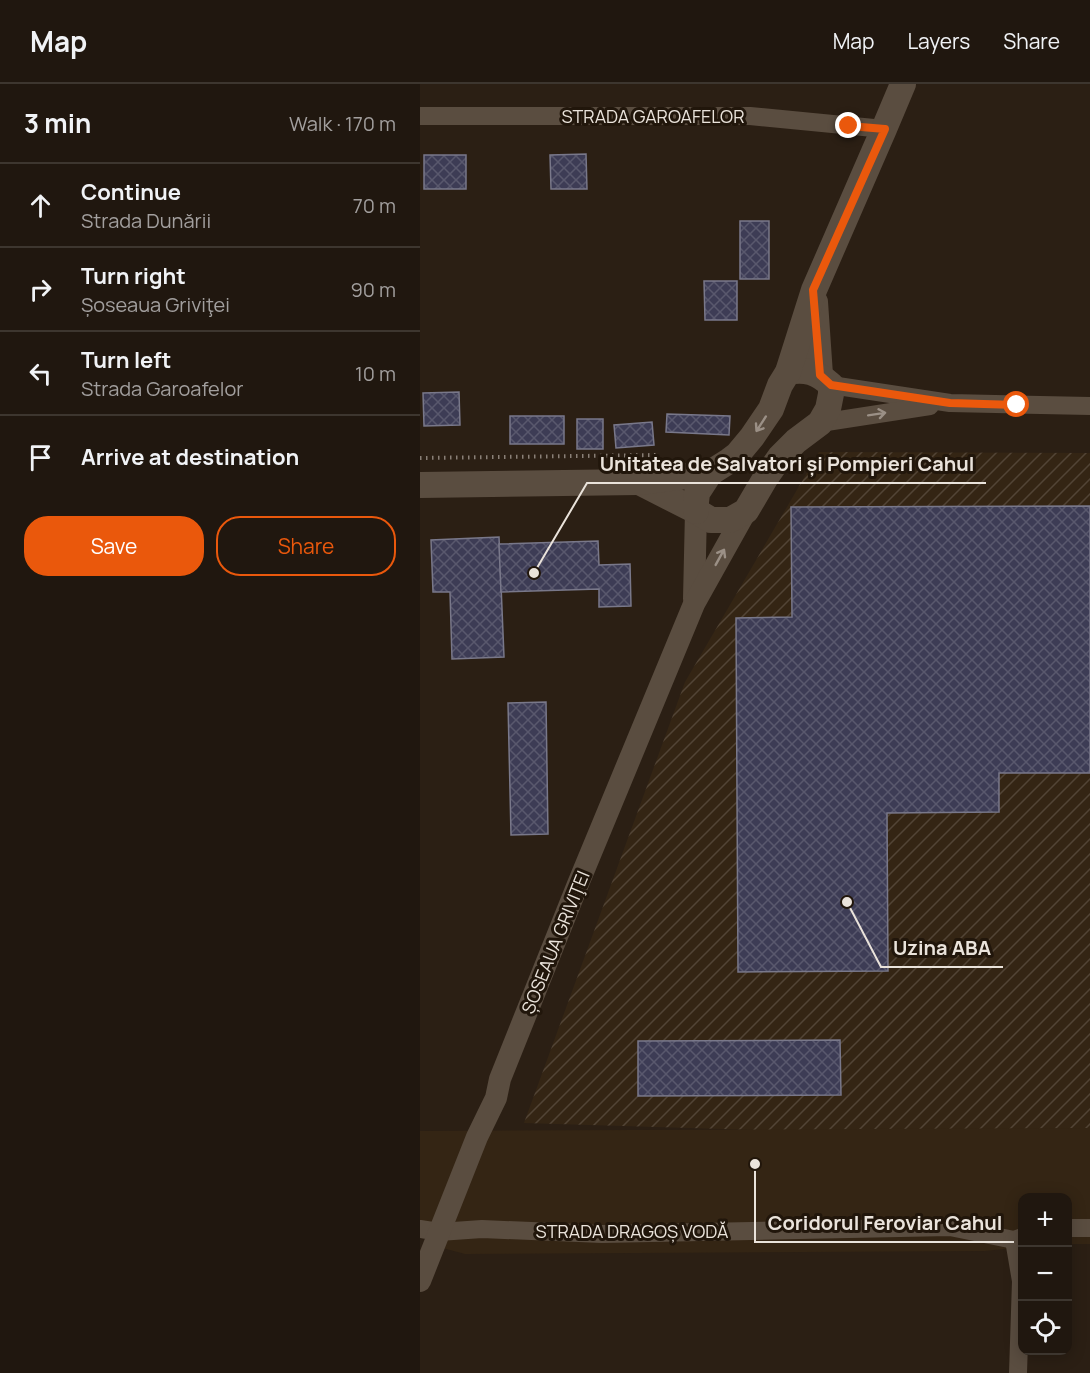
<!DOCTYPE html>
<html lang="en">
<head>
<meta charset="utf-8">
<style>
	body { margin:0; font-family:Manrope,sans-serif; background:#2d241d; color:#f1f3f6 }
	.controls { position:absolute; right:18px; bottom:18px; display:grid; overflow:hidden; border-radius:12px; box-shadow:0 3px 15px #0003 }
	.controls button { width:54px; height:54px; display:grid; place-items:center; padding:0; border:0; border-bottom:2px solid #3d362f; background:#20170f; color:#f1f3f6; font:30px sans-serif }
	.stop { position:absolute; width:18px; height:18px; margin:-14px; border:4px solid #ea580c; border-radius:50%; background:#fff }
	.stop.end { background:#ea580c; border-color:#fff; box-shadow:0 2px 6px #0008 }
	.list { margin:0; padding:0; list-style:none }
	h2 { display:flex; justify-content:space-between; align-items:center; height:78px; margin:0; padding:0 24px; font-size:26px }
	h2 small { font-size:20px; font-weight:400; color:#a29f9e }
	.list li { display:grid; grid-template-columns:39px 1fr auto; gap:18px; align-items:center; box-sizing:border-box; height:84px; padding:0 24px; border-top:2px solid #3d362f }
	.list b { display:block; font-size:22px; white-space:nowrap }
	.list p { margin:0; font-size:20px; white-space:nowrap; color:#a29f9e }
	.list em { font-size:20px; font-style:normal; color:#a29f9e }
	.actions { display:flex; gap:12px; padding:18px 24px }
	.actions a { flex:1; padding:14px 0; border:2px solid #ea580c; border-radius:24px; text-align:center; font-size:21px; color:#ea580c }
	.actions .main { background:#ea580c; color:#fff }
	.icon { flex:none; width:33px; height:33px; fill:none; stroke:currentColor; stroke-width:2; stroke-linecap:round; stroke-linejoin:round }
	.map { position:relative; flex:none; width:670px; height:1289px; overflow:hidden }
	header { display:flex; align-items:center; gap:36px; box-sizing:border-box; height:84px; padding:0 30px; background:#20170f; border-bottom:2px solid #3d362f }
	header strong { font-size:28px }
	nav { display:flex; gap:33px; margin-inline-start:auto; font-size:21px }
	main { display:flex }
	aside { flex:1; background:#20170f }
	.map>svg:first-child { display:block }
</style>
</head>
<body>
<header>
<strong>Map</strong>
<nav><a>Map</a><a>Layers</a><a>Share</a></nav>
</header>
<main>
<aside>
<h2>3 min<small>Walk · 170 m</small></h2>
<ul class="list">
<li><svg class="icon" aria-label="ahead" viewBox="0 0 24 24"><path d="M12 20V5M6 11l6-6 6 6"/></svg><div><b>Continue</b><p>Strada Dunării</p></div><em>70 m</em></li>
<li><svg class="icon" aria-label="right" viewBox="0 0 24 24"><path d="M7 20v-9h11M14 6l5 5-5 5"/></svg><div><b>Turn right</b><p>Șoseaua Griviţei</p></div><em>90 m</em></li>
<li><svg class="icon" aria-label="left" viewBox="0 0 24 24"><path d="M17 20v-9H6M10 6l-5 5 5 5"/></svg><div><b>Turn left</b><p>Strada Garoafelor</p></div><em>10 m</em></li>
<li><svg class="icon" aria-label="arrive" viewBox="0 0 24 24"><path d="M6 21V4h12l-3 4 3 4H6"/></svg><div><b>Arrive at destination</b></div></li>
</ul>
<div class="actions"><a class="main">Save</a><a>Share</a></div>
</aside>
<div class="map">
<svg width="670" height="1289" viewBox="0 0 670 1289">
	<defs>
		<pattern id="industrial-furrows" width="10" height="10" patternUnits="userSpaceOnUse" patternTransform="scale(1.5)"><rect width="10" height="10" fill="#342514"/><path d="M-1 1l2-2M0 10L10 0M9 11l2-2" fill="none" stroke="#524436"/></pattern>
		<pattern id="building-cross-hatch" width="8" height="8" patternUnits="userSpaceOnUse" patternTransform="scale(1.5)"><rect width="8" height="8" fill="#3d3c55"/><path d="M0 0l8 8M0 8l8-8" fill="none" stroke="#59586d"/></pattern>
	</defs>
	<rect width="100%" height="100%" fill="#2b1f14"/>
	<!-- industrial -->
	<path fill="url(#industrial-furrows)" d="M399,368L670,369V1056L104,1039L265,598Z"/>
	<!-- built -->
	<path fill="#342514" d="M670,1044V1160H648V1114H602V1163L565,1167L45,1170L15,1162L0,1149V1047Z"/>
	<!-- building -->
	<g fill="url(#building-cross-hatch)" stroke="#79788a" stroke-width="1.5">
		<path d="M166,70L167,105H131L130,71Z"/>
		<rect x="4" y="71" width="42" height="34"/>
		<rect x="320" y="137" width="29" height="58"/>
		<path d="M284,197H317V236H285Z"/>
		<path d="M39,308L40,341L4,342L3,309Z"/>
		<path d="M247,330L310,332L309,351L246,348Z"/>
		<rect x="90" y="332" width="54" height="28"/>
		<rect x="157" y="335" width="26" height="30"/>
		<path d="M232,338L234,361L196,364L194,341Z"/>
		<path d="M670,422V689H579V728L467,729L468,887L318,888L316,534L372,533L371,423Z"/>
		<path d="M79,453L84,573L32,575L30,508H13L11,456Z"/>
		<path d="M178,457L179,481L210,480L211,522L179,523V505L81,508L79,460Z"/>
		<path d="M126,618L128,750L91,751L88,619Z"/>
		<path d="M420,956L421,1011L218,1012V957Z"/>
	</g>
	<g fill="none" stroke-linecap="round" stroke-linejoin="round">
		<!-- path -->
		<path stroke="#897f76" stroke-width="4" stroke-dasharray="1.5 4.5" stroke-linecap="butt" d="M0,374L239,371"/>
		<!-- minor -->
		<g stroke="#5a4d40" stroke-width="18">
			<path d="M0,32H330L464,45"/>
			<path d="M411,301L530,319L670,322"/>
			<path d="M400,339L510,322"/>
			<path d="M648,1144H670"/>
			<path d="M0,1145L19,1148L62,1145L182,1150L530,1143L594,1156L602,1153"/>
			<path d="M594,1156L601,1197L598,1289"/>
		</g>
		<!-- tertiary -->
		<g stroke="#5a4d40" stroke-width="22">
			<path d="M274,515L276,427"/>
			<path d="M0,1197L57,1053L76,1014L80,995L158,800L274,520L326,427"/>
		</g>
		<!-- secondary -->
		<g stroke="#5a4d40" stroke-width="26">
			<path d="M395,218L400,291"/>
			<path d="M219,398L276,427L291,436H310L326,427L346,393L360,373L376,357L400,339L408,325L411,310V301C398,289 386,284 368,288"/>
			<path d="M0,401L219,398L290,389"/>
			<path d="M276,427V418L277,409L290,389L309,377L317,371L332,353L351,325L360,301L368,288L394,206L464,45L483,0"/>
		</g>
	</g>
	<!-- one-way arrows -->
	<defs><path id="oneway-shaft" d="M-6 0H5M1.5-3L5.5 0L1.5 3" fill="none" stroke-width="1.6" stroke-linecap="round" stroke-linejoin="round" transform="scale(1.5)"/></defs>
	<g stroke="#9b9086">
		<use href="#oneway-shaft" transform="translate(457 330) rotate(-9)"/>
		<use href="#oneway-shaft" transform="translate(341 340) rotate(123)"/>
		<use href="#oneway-shaft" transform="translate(300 473) rotate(-61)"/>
	</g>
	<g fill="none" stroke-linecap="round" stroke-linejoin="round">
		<!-- route -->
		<path stroke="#ea580c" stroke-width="8" d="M429,42L465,45L393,206L400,291L411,301L530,319L597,321"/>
	</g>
	<g text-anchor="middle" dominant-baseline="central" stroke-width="6" stroke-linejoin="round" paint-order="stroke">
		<!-- street labels -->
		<g font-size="18" fill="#eae3db" stroke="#21160b">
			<text x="233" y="32">STRADA GAROAFELOR</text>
			<text transform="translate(135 858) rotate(-68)">ȘOSEAUA GRIVIŢEI</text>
			<text x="212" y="1147">STRADA DRAGOȘ VODĂ</text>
		</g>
	</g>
	<!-- callouts -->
	<path fill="none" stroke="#eae3db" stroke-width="2" d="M114 489L167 399H566M427 818L461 883H583M335 1080L335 1158H594"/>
	<g fill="#eae3db" stroke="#21160b" stroke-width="2">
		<circle cx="114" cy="489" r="6"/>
		<circle cx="427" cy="818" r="6"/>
		<circle cx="335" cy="1080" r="6"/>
	</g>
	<g font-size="20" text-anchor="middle" font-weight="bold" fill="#eae3db" stroke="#21160b" stroke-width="6" stroke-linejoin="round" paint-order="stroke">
		<text x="367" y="387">Unitatea de Salvatori și Pompieri Cahul</text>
		<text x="522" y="871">Uzina ABA</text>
		<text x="465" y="1146">Coridorul Feroviar Cahul</text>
	</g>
</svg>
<div class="controls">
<button>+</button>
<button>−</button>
<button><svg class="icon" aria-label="locate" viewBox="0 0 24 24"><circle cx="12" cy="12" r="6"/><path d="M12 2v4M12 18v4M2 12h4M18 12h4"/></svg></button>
</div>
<div class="stop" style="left:597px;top:321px"></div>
<div class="stop end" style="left:429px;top:42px"></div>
</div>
</main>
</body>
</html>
